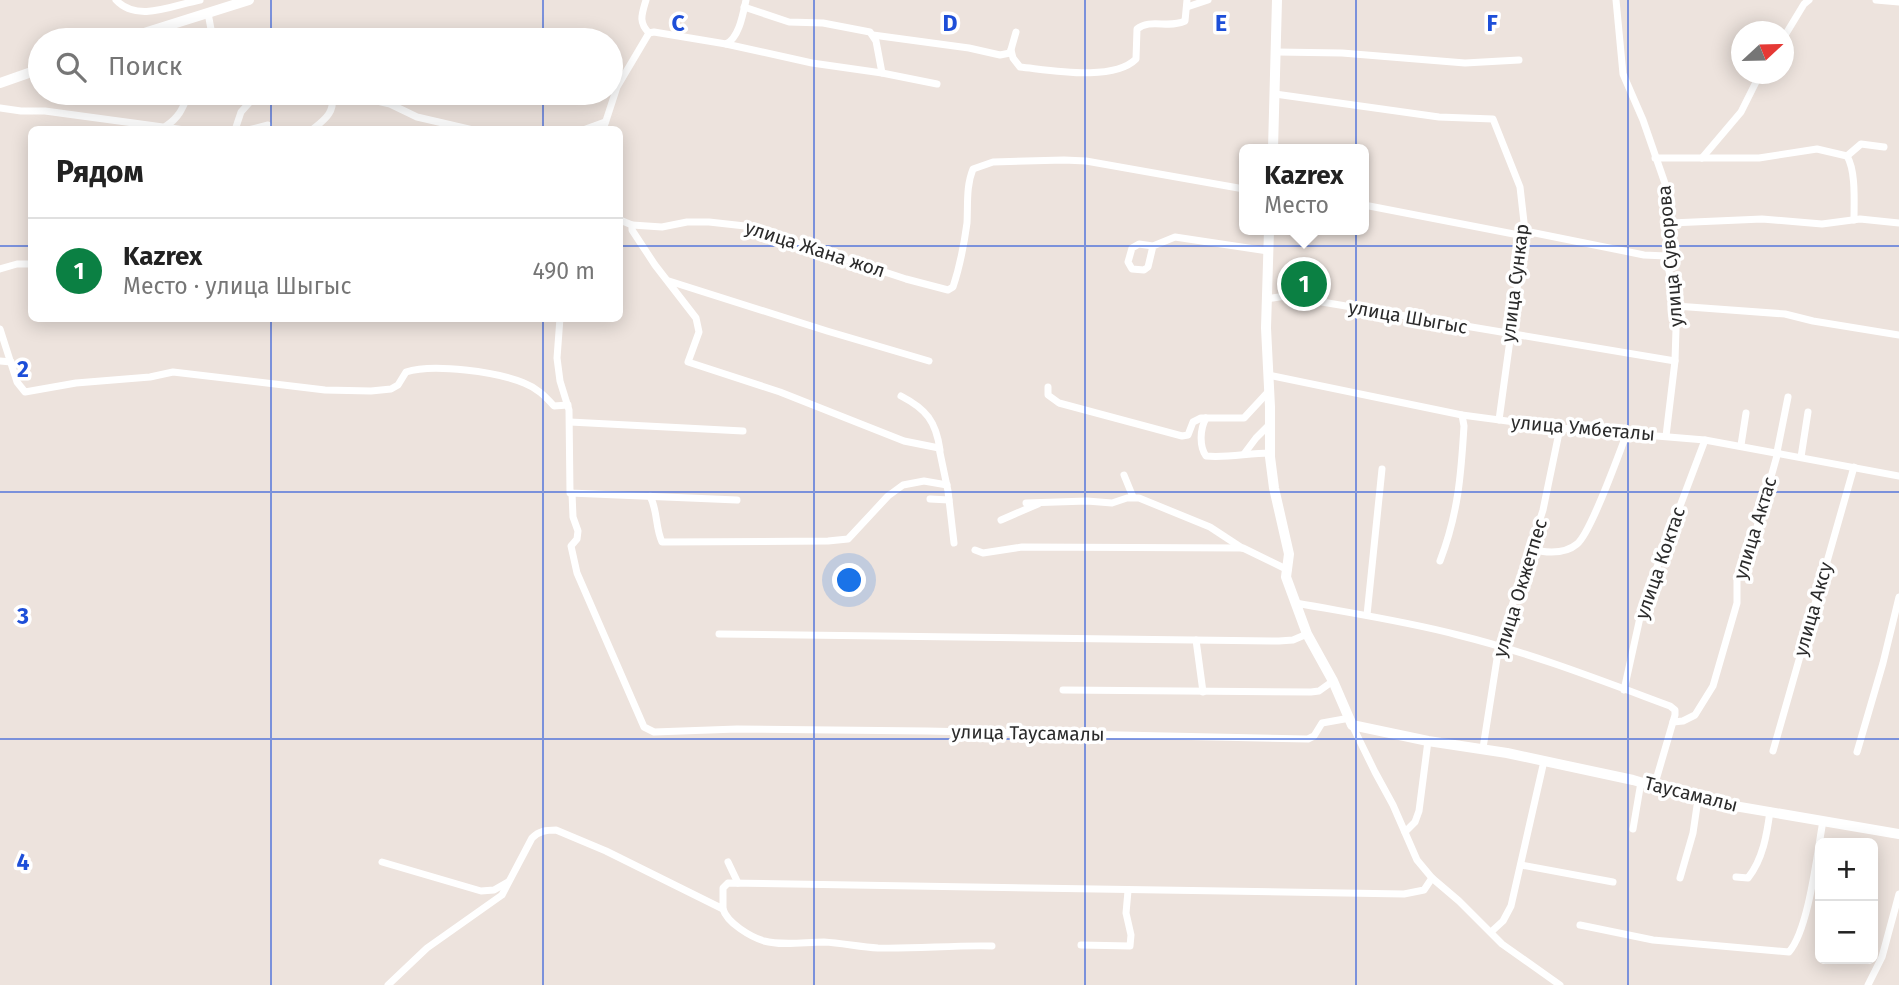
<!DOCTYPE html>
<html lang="ru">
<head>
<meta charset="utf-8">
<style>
	body { margin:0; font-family:"Fira Sans",sans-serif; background:#f6f6f6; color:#222 }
	.controls { position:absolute; right:21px; bottom:21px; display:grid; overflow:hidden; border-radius:10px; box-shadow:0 4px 18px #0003 }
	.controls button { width:63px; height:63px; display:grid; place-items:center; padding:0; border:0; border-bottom:2px solid #e0e0e0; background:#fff; color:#222; font:35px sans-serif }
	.compass { position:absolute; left:1731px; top:21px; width:63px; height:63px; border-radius:50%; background:#fff; box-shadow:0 4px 18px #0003; rotate:68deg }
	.you { position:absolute; left:850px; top:581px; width:24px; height:24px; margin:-18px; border:5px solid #fff; border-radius:50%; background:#1a73e8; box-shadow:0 0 0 10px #1a73e833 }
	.badge { display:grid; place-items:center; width:46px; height:46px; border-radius:50%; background:#0b8043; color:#fff; font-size:23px; font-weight:700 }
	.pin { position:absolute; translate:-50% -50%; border:4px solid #fff; box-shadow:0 2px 7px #0006 }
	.popup { position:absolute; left:1239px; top:144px; width:130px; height:91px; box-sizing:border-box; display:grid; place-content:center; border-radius:10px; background:#fff; filter:drop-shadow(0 2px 5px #0005); font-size:23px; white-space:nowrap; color:#767676 }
	.popup b { font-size:26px; color:#222 }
	.popup::after { content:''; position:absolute; left:50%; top:100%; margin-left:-14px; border:14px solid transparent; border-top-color:#fff }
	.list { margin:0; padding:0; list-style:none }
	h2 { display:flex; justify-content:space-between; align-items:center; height:91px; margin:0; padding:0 28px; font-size:30px }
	h2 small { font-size:23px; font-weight:400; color:#767676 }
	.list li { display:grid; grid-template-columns:46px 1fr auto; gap:21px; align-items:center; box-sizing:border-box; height:105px; padding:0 28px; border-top:2px solid #e0e0e0 }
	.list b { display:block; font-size:26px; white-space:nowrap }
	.list p { margin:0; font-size:23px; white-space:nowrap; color:#767676 }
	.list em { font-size:23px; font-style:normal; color:#767676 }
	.icon { flex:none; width:38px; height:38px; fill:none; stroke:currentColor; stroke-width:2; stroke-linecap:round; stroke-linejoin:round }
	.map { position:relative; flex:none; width:1899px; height:985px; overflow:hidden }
	.search { position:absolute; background:#fff; box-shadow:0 4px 18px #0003; left:28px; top:28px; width:595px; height:77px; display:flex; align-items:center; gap:18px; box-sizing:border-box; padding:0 24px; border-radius:38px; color:#767676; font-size:26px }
	.panel { position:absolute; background:#fff; box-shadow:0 4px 18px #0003; left:28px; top:126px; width:595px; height:196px; border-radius:10px }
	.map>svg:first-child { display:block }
</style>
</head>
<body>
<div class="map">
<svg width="1899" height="985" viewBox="0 0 1899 985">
	<rect width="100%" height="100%" fill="#ede3dd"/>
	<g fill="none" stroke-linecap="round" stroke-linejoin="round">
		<!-- street -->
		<g stroke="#fff" stroke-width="7">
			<path d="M116,0C137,23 174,5 200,0"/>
			<path d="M646,0C642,14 638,22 649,33"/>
			<path d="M1616,0L1623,74L1643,120L1669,195L1671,223L1668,228L1666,256L1676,306V329L1675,361L1666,436"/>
			<path d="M1876,0L1899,2"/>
			<path d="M744,7L789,22L823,23L870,32L876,41L882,73L937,84"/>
			<path d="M1187,7L1208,0"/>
			<path d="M208,13L213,40"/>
			<path d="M873,35L969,48L1000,55L1010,53L1016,32"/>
			<path d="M1784,37L1804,4L1809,0"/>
			<path d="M726,44L812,63L882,73"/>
			<path d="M1011,50L1013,58L1020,67C1050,70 1113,82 1136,59L1137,29C1150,18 1169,29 1185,21L1187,0"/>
			<path d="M1277,52L1342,53L1465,63L1519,60"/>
			<path d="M273,93L285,96L319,97L347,94L390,104L417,117L473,130"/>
			<path d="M1275,94L1439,117L1493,119L1520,187L1525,231L1499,420"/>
			<path d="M0,108L21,111H45L185,130"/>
			<path d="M166,126C180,117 183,107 189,93"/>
			<path d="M235,130L241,112L249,103"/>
			<path d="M248,130L268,125"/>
			<path d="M312,130C324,120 335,113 332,96"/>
			<path d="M583,130L605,122"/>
			<path d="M603,130L617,87L649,33L654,32L726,44C739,38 743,14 746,0"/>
			<path d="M1847,156C1856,171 1854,201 1854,220"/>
			<path d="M1655,158H1759L1817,149L1847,156L1861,144L1884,147"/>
			<path d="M1702,158L1741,112L1760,74"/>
			<path d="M1364,205L1524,236"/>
			<path d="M620,220L632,225"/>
			<path d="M1671,223L1762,219L1822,224L1860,219L1899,223"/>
			<path d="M1525,231L1644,255L1666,256"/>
			<path d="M1153,246L1148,267L1144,270L1132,269L1128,262L1132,248L1139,244L1153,246L1175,237L1268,251"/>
			<path d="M0,269L17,264H32"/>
			<path d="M669,281L827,331L929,361"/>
			<path d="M1266,299L1286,296L1675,361"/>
			<path d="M1676,306L1785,314L1813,321L1899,335"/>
			<path d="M560,318L557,358L560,381L569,410L570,493L737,500"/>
			<path d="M0,329L17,382L25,392L76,383L150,377L173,372L325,390L371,391L391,389L398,385L406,372C433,363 498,372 524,383C537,388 545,396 554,406L568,405"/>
			<path d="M0,361L11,362"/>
			<path d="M1268,375L1462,415L1560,428L1705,440L1899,476"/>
			<path d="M1048,387V395L1059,403L1182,436L1188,435L1193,422L1201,418H1244L1269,391"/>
			<path d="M901,396C926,409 936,421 940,450"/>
			<path d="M1206,418C1200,429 1199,446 1206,456C1228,458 1248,453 1270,453"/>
			<path d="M570,422L743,431"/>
			<path d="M1741,445L1746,413"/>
			<path d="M1777,452L1788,397"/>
			<path d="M1244,454L1256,438L1269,425"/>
			<path d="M1801,457L1808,412"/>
			<path d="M1124,475L1133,497"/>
			<path d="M572,493L573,517L578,531L577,539L571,546L577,573L644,727L654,732L737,729L927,731L1308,739L1314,736L1322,723L1350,718"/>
			<path d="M650,496C658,511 655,527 662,542L828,541L848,539L888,496L903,485L924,481L947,485"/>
			<path d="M930,499L949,500"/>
			<path d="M1026,503L1087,501L1112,503L1127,498H1139L1210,527L1242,548"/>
			<path d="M1001,520L1038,504"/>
			<path d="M954,543L948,491L939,448L904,441L780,392L688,362L699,332L696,318L655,265L632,230V225L662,227L687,222H709L745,226L906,279L948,290L953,287C960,266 964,245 967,223C968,204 966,186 973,169L993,162L1064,160L1086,161L1244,189"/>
			<path d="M1530,549C1546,553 1564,555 1577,544C1591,533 1619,453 1627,433"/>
			<path d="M975,550L983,553L1022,547L1243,548L1288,570"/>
			<path d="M1440,561C1458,514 1461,476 1464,426L1462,415"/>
			<path d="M1296,603C1350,613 1405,621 1458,635C1531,653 1600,680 1670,706L1675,710V715L1656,780L1652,786"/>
			<path d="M1367,615L1382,469"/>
			<path d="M719,634L1279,641L1293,640L1307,634"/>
			<path d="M1196,640L1203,692"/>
			<path d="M1063,690L1311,692L1319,691L1333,681"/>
			<path d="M1624,690L1643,604L1705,440"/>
			<path d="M1673,722L1683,721L1695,715L1713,686L1737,603V576L1757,527L1778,452"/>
			<path d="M1352,725L1375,772L1393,805L1417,860L1432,878L1459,901L1502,944L1560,985"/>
			<path d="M1483,748L1499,646L1543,510L1560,428"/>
			<path d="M1773,751L1854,467"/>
			<path d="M1857,752L1883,663L1899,597"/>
			<path d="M1633,829L1641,782"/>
			<path d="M1405,832L1415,822L1419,811L1428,741"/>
			<path d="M382,862L481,891L494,890L508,882"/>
			<path d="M728,862L738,883"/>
			<path d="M1521,865L1613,882"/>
			<path d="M1736,877L1748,878C1763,859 1767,834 1770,811"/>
			<path d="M1680,878L1693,833L1698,799"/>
			<path d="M723,909C727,923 751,937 764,941C783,946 805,942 824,942C842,943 860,947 878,948C916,949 954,945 992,946"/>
			<path d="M1580,925L1653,940L1789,952C1809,929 1817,853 1823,821"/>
			<path d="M1491,932L1503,921L1511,906L1544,761"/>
			<path d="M1081,945L1130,946L1131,935L1126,913L1128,891"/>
			<path d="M388,985L427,948L502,895L532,838C539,831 546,830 556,830L606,851L723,909V888L728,883L1404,894L1424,890L1432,878"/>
			<path d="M1868,985L1882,957L1899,894"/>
		</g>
		<!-- secondary -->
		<g stroke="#fff" stroke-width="10">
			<path d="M122,40L249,0"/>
			<path d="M0,83L40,69"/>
			<path d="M1273,149L1277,0"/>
			<path d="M1269,230L1266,328L1270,407V457L1274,488L1289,554L1286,577L1307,634L1333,681L1352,725L1428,741L1507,753L1633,780L1705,801L1899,834"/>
		</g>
	</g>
	<!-- grid -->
	<path fill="none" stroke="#1d4ed8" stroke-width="2" stroke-opacity="0.55" d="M271,0V40M543,0V40M814,0V985M1085,0V985M1356,0V985M1628,0V985M271,93V130M543,93V130M0,246H32M620,246H1899M271,318V985M543,318V985M0,492H1899M0,739H1899"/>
	<g text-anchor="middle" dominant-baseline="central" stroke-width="7" stroke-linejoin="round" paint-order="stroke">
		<!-- street labels -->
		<g font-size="19" fill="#2b2b2b" stroke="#fff">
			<text transform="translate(815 249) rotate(18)">улица Жана жол</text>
			<text transform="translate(1670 256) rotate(-95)">улица Суворова</text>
			<text transform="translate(1515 283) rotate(-83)">улица Сункар</text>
			<text transform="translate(1408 317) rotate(10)">улица Шыгыс</text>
			<text transform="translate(1583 428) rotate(5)">улица Умбеталы</text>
			<text transform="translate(1755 528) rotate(-73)">улица Актас</text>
			<text transform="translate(1660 563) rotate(-71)">улица Коктас</text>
			<text transform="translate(1520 588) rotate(-73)">улица Окжетпес</text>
			<text transform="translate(1813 609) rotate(-74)">улица Аксу</text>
			<text transform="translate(1028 733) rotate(1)">улица Таусамалы</text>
			<text transform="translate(1691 794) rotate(14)">Таусамалы</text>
		</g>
	</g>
	<g font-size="23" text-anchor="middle" font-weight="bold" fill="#1d4ed8" stroke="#fff" stroke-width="7" stroke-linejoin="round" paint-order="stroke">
		<text x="678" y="31">C</text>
		<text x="950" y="31">D</text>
		<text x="1221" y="31">E</text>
		<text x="1492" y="31">F</text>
		<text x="23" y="377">2</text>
		<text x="23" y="624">3</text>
		<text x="23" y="870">4</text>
	</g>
</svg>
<div class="controls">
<button>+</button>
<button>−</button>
</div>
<svg class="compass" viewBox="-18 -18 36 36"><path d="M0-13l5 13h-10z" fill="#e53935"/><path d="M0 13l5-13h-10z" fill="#767676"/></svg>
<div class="you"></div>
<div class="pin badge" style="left:1304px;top:284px">1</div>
<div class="popup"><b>Kazrex</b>Место</div>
<div class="search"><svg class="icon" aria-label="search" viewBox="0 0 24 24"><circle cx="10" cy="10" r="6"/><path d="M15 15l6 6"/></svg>Поиск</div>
<section class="panel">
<h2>Рядом<small></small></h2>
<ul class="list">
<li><span class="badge">1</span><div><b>Kazrex</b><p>Место · улица Шыгыс</p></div><em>490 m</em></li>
</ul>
</section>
</div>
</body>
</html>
